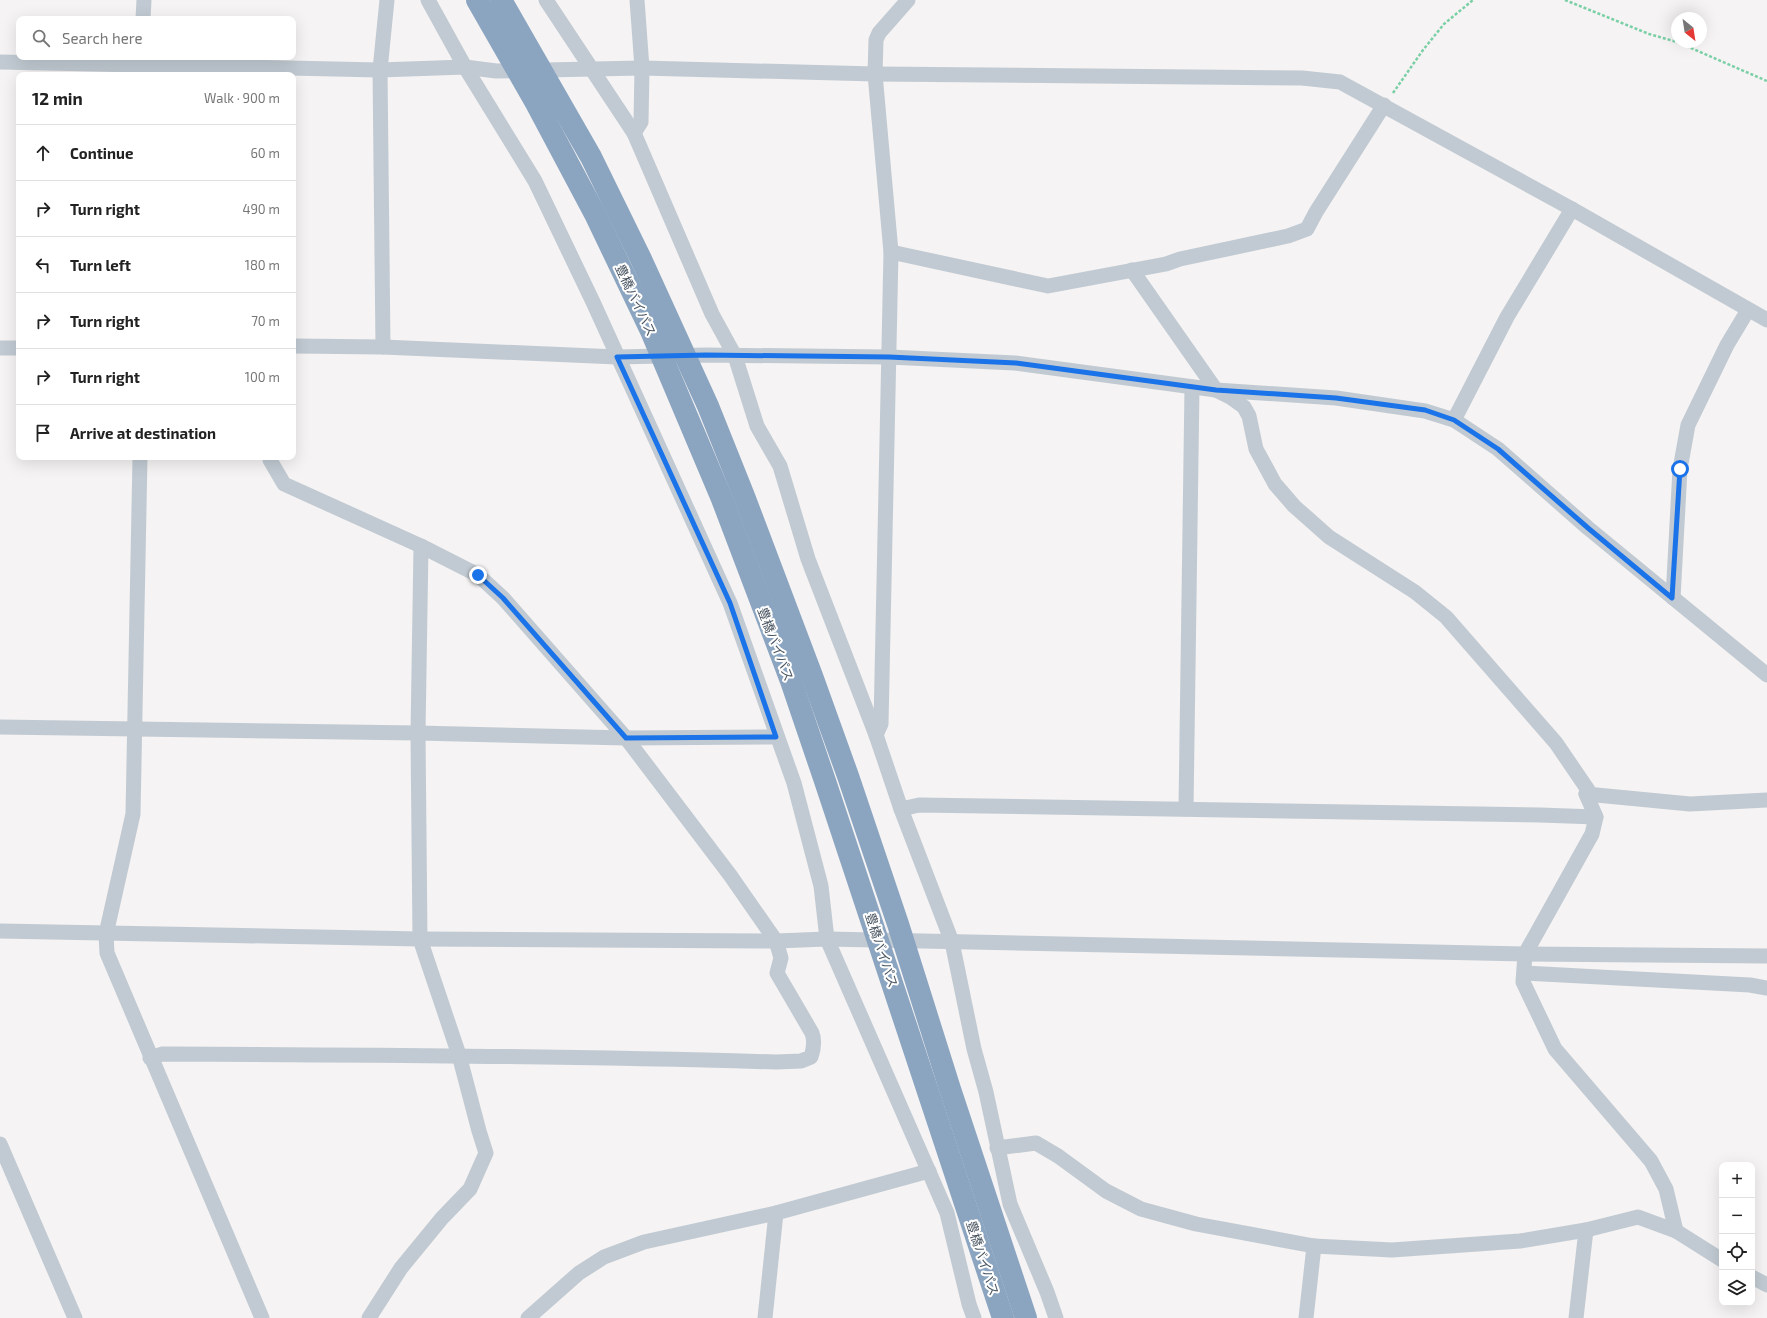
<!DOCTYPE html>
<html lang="en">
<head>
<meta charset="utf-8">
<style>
	body { margin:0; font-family:"Exo 2","Noto Sans JP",sans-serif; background:#f6f6f6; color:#222 }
	.controls { position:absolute; right:12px; bottom:12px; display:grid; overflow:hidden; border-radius:8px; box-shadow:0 4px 16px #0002 }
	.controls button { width:36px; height:36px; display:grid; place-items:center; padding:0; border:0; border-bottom:1px solid #e0e0e0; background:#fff; color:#222; font:20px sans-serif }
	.compass { position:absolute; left:1671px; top:12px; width:36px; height:36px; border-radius:50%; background:#fff; box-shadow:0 4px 16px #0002; rotate:150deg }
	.stop { position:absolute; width:12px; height:12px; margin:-9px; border:3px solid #1a73e8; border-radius:50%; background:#fff }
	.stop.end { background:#1a73e8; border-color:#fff; box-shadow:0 1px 4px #0008 }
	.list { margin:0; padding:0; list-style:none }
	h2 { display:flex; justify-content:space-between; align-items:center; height:52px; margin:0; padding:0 16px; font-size:17px }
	h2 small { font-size:13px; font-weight:400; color:#767676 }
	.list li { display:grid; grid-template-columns:26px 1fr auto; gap:12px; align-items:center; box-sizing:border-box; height:56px; padding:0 16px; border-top:1px solid #e0e0e0 }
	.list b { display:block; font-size:15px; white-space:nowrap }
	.list em { font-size:13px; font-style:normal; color:#767676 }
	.icon { flex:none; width:22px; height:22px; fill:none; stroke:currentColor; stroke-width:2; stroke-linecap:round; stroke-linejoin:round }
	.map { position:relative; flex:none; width:1767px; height:1318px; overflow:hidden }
	.search { position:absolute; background:#fff; box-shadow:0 4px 16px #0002; left:16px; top:16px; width:280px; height:44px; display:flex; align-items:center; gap:10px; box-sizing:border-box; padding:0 14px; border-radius:8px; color:#767676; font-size:15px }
	.panel { position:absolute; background:#fff; box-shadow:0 4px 16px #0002; left:16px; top:72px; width:280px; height:388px; border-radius:8px }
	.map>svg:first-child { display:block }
</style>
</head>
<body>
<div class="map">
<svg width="1767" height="1318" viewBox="0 0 1767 1318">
	<rect width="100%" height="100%" fill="#f5f3f3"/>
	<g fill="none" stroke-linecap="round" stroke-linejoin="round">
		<!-- path -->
		<g stroke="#7ad0a6" stroke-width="2.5" stroke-dasharray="3 2" stroke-linecap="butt">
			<path d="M1565,0L1649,34L1677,42"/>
			<path d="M1677,42L1767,81"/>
			<path d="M1393,93L1423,50L1444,24L1473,0"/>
		</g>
		<!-- minor -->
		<g stroke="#c1cad2" stroke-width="15">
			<path d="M428,0L465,67L535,181L593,302L730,603L794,783L821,886L827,939L947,1213L969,1304L974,1318"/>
			<path d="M546,0L634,133L712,314L735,356L757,426L780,466L808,559L876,735L901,809L952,942L974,1049L986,1092L1010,1204L1047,1292L1056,1318"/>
			<path d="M143,19L144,0"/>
			<path d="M0,62L380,70L465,67L496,71L642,68L875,74L1302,78L1340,82L1572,209L1767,320"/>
			<path d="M634,133L641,122L642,68L637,0"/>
			<path d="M891,252L1048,286L1166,264L1180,259L1288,236L1307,229L1316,212L1384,105"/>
			<path d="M1132,270L1216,390L1230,397L1244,407L1249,416L1256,449L1275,484L1294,506L1329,537L1415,592L1446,617L1556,743L1588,790L1586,794L1596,817L1592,834L1525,954L1523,982L1555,1049L1651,1161L1666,1189L1676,1231"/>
			<path d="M293,346L383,347L617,357L706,355L889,357L1015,363L1216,390L1336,398L1425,411L1454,420L1498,449L1588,528L1767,675"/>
			<path d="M383,347L380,70L387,0"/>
			<path d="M0,348H19"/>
			<path d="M1454,420L1507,317L1572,209"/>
			<path d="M140,457L133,814L106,934L107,953L262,1318"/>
			<path d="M1673,598L1680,469L1688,425L1727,345L1748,310"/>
			<path d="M0,727L418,733L626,738L776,737"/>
			<path d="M876,735L881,724L891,252L875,74L876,40L879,33L908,0"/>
			<path d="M1586,794L1690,804L1767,800"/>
			<path d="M901,809L919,805L1540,815L1596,817"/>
			<path d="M1186,809L1192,387"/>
			<path d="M0,931L420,939L776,941L827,939L1525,954L1767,956"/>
			<path d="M1524,973L1750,985L1767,988"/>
			<path d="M150,1058L162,1054C366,1055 571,1056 776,1062L801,1061L811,1057C814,1048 815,1041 812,1033L777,973L781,958L776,941L730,875L626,738L503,598L478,575L421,546L284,484L270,460V457"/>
			<path d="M0,1144L75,1318"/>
			<path d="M997,1148L1036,1143L1058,1156L1106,1191L1141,1209L1196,1224L1314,1246L1392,1250L1520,1241L1586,1230L1638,1217L1676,1231L1722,1260"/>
			<path d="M1752,1277L1767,1285"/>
			<path d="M369,1318L401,1268L442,1218L470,1189L486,1153L479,1131L459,1055L420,939L418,733L421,546"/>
			<path d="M528,1318L579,1273L604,1257L644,1242L776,1213L929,1171"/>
			<path d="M765,1318L776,1213"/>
			<path d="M1306,1318L1314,1246"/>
			<path d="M1576,1318L1586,1230"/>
		</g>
		<!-- highway -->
		<g stroke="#8ba5c1" stroke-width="22">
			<path d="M477,0L536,103L595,214L651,331L722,499L791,681L825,781L1003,1318"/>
			<path d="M501,0L591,157L640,257L708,406L744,496L812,676L848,776L898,924L950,1089L1026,1318"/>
		</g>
	</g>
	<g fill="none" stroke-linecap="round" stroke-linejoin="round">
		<!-- route -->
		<path stroke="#1a73e8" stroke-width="5" d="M478,575L503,598L626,738L776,737L730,603L617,357L706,355L889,357L1016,363L1216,390L1336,398L1425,410L1454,420L1498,449L1588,528L1672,598L1680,469"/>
	</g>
	<g text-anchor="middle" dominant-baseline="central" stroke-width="4" stroke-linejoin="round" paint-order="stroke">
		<!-- street labels -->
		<g font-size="13" fill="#4a5661" stroke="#fff">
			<text transform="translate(636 300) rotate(65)">豊橋バイパス</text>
			<text transform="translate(776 644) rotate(69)">豊橋バイパス</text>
			<text transform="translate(882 950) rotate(72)">豊橋バイパス</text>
			<text transform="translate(983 1258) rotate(72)">豊橋バイパス</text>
		</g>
	</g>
</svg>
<div class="controls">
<button>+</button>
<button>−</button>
<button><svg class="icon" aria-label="locate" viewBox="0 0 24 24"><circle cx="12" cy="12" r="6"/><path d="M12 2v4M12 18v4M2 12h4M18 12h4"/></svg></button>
<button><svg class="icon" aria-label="layers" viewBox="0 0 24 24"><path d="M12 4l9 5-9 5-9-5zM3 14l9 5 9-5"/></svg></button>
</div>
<svg class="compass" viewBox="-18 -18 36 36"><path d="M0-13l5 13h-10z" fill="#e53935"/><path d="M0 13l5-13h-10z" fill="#767676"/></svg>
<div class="stop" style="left:1680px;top:469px"></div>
<div class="stop end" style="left:478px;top:575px"></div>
<div class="search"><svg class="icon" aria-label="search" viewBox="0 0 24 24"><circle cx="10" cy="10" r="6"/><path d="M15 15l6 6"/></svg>Search here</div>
<section class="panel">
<h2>12 min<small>Walk · 900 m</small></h2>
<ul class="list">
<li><svg class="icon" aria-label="ahead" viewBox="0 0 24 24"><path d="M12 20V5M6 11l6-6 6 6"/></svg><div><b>Continue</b></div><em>60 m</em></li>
<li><svg class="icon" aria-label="right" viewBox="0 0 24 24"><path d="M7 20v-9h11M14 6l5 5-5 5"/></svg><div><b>Turn right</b></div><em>490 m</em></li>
<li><svg class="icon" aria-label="left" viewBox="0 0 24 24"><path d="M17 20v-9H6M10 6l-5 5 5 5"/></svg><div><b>Turn left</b></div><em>180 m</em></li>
<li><svg class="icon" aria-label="right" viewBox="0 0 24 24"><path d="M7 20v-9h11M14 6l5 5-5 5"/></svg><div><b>Turn right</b></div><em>70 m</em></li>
<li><svg class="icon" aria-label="right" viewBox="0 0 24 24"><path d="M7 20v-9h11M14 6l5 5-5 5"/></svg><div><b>Turn right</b></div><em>100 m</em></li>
<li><svg class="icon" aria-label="arrive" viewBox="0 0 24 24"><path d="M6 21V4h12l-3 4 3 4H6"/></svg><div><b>Arrive at destination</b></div></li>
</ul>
</section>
</div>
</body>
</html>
